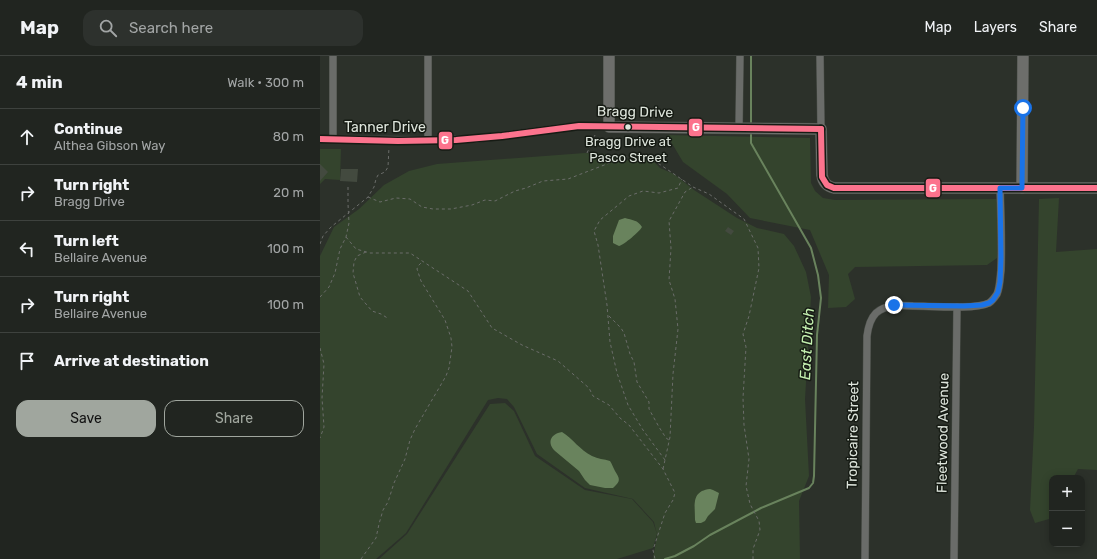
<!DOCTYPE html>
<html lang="en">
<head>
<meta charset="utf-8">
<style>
	body { margin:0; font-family:Rubik,sans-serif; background:#2d312d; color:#f1f3f6 }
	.controls { position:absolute; right:12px; bottom:12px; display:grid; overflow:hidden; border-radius:8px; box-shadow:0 2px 10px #0003 }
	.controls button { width:36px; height:36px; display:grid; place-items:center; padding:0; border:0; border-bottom:1px solid #3e423e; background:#212520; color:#f1f3f6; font:20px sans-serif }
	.stop { position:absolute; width:12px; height:12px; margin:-9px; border:3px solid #1a73e8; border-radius:50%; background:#fff }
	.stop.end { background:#1a73e8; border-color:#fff; box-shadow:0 1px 4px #0008 }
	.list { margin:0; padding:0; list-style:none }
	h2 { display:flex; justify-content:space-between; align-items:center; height:52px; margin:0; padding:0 16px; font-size:17px }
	h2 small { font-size:13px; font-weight:400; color:#a2a5a5 }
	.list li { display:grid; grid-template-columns:26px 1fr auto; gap:12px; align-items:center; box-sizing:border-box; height:56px; padding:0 16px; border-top:1px solid #3e423e }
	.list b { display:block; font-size:15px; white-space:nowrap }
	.list p { margin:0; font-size:13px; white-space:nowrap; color:#a2a5a5 }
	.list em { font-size:13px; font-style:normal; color:#a2a5a5 }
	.actions { display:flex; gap:8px; padding:12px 16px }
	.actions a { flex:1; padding:9px 0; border:1px solid #a0a69e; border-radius:12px; text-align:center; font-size:14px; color:#a0a69e }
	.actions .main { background:#a0a69e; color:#111 }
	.icon { flex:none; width:22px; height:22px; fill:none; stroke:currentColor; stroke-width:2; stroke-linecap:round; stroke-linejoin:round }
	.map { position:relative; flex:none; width:777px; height:503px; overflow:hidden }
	header { display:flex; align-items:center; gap:24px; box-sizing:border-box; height:56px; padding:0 20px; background:#212520; border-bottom:1px solid #3e423e }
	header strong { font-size:19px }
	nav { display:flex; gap:22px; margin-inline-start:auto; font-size:14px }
	.search { width:280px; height:36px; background:#2d312d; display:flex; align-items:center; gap:10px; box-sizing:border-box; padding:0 14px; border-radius:12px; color:#a2a5a5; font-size:15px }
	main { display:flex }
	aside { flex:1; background:#212520 }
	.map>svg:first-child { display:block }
</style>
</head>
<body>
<header>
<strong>Map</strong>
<div class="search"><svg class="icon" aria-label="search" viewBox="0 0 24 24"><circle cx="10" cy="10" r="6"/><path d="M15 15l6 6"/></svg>Search here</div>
<nav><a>Map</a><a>Layers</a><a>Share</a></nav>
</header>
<main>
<aside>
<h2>4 min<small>Walk · 300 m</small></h2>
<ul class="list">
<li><svg class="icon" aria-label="ahead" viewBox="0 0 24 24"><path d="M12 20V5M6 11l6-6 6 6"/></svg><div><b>Continue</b><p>Althea Gibson Way</p></div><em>80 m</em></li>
<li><svg class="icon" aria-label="right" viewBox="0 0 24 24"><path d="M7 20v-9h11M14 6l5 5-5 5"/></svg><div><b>Turn right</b><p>Bragg Drive</p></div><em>20 m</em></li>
<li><svg class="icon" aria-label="left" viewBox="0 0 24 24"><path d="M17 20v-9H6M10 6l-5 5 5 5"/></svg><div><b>Turn left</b><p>Bellaire Avenue</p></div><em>100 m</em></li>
<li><svg class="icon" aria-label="right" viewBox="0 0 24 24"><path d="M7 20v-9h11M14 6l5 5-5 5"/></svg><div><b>Turn right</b><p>Bellaire Avenue</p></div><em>100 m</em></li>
<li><svg class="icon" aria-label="arrive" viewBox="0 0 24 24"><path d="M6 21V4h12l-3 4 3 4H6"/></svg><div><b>Arrive at destination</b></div></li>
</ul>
<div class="actions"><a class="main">Save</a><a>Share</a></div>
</aside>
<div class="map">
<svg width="777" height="503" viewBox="0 0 777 503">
	<rect width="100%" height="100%" fill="#2c312a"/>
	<!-- green -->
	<g fill="#34442d">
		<path d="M347,79L490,82L491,127L495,135L503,142L515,144L678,143L677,202L667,209L535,211L528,218L535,243L526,251L508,252L509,219L490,174L430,162L407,138L363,106Z"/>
		<path d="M0,93H21L20,124L5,123L0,128Z"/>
		<path d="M265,97L286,98L303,104H332L340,112L354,118L374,134L417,162L437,172L464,178L474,190L486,216L491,241L485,343L489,420L479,445L480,503H333L337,479L334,466L313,443L265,432L217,398L194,351L187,343L178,342L168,344L86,477L56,503H0V200L14,171L39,153L64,129L89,115L117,108Z"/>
		<path d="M739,142L736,196L777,193V414L758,413L753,422H732V458L729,463L715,467L710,454L714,371L719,143Z"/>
		<path d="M185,347L194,355L215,400L265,434L312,443L333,466L337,478L333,492L297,503H59L87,478L170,348Z"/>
	</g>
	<!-- water -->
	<g fill="#69835d">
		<path d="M305,162C312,164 318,164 322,171C320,175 304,189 299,190L293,187V180L299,164Z"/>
		<path d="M242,376C253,383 260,394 272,400C278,403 284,403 290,405C292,408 293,411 295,415C300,423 301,425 293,432H285L270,429L265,424L259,415L235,395C227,387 230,378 242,376Z"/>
		<path d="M390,433L393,434L399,437L395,453L388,460L385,465L381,467H376L375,464C375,449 371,435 390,433Z"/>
	</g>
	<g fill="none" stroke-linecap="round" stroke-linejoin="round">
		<!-- stream -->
		<g stroke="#69835d" stroke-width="2">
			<path d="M431,0V69"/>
			<path d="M345,503L355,500L374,490L390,479L441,452L489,432L493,427L494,420L497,279L501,242L498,219L491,192L431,87V75"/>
		</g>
	</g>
	<!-- building -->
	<g fill="#434a3f">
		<path d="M0,108L8,116L0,125Z"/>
		<path d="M21,113H38L37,126L20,125Z"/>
		<path d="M408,171L414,175L411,179L405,175Z"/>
	</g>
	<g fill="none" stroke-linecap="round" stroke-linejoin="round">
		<!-- street casing -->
		<g stroke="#494d47" stroke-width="8">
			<g id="street">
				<path d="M13,0V83"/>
				<path d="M108,0V84"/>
				<path d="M500,0L501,73"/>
				<path d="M419,72L420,0"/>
				<path d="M0,83L108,84L155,83L240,72L259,70L289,71"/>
				<path d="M545,503L547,280C548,272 550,263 556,257C566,248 581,249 593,250C611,250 654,254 669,247C672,245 675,241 677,238C680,231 680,222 681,214C682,187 681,159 680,132"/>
				<path d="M634,503L637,251"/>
			</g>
		</g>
		<!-- secondary casing -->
		<g stroke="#494d47" stroke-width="12">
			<g id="secondary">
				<path d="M289,0V71L501,73L502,119C503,126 506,130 514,132H777"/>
				<path d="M702,132L703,0"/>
			</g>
		</g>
		<!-- path -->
		<g stroke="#6b6d6a" stroke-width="1" stroke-dasharray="3 3" stroke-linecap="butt">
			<path d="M267,97L275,79"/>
			<path d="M48,141L60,146L76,142L90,143L102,151L113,153H131L152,149L165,144L175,145L195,135L206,132L223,125L248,123L305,101H329L373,131L389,138L424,163L438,192L439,212L429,260L423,278L426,291L423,342L424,369L429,403L426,430L430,448L439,465L440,474L433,493V503"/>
			<path d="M26,181L36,193L50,197H90L148,235L172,272L202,289L238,305L269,332L273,340L289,349L300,362L309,369L343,413L355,437L353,444L345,457L333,494L335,503"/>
			<path d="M0,188L3,180L11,171L48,141L54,131L56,123L58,119L65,116L68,111L69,91"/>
			<path d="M46,196L37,200L34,206L33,217L40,241L52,255L61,258L69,263"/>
			<path d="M0,241L9,231L15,217L20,193L26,181L29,167L28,148V130"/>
			<path d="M289,260L301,272L304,277L310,298L314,306L317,326L329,346V353L339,371L346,382L349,384"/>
			<path d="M0,292L4,308L2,342L4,371L0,382"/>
			<path d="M345,404L323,374L308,349L297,317L290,286L287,249L278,189L274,175L280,164L309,140L323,135L339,137L358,132L362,123"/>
			<path d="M343,413L350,381L353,318L358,273L355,243L349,224L351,192L349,165L365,136L373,131"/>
			<path d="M41,503L56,482L59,468L63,454L68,446L74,427L85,403L90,384L95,373L126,320L129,312L132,291L131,282L125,264L101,225L97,213L98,210L102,206"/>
		</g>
		<!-- street -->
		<use href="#street" stroke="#6a6c69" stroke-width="7"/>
		<!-- secondary -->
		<use href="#secondary" stroke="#6d6e6b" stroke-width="11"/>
		<!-- bus-1 casing -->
		<g stroke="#161b14" stroke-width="9">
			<g id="bus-1">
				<path d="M501,73L502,121L507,129L514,132H777"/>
				<path d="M0,83L78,85L136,84L182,80L259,70L501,73"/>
			</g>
		</g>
		<!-- bus-1 -->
		<use href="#bus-1" stroke="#fc738d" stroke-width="6"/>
	</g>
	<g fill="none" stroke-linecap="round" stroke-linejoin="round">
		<!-- route -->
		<path stroke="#1a73e8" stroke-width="5" d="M574,249L644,250L662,249L669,247L673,244L678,236L680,226L681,202L680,132H702L703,52"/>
	</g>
	<!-- markers -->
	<circle fill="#dee5dc" stroke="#161b14" stroke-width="1.5" cx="308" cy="71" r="3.5"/>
	<g text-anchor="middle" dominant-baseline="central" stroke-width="3" stroke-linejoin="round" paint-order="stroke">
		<!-- bus labels -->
		<g font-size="13" fill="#dee5dc" stroke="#161b14">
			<text x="308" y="85">Bragg Drive at<tspan x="308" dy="16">Pasco Street</tspan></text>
		</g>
		<!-- street labels -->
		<g font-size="14" fill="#dee5dc" stroke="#161b14">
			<text transform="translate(315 56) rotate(1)">Bragg Drive</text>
			<text x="65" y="71">Tanner Drive</text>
			<text transform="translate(623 377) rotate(-89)">Fleetwood Avenue</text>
			<text transform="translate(533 379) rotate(-89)">Tropicaire Street</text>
		</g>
		<!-- water labels -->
		<g font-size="15" font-style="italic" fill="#c3efaf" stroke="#161b14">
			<text transform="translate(487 288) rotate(-87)">East Ditch</text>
		</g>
	</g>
	<g stroke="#161b14" stroke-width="1.5">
		<rect x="368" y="62" width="15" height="19" rx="4" fill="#fc738d"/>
		<rect x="118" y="75" width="15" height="19" rx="4" fill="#fc738d"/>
		<rect x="605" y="122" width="16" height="20" rx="4" fill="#fc738d"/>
	</g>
	<g font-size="11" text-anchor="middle" font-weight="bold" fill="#fff">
		<text x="376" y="75">G</text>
		<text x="125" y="88">G</text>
		<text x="613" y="136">G</text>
	</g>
</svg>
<div class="controls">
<button>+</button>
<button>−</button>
</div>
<div class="stop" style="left:703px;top:52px"></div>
<div class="stop end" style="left:574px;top:249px"></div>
</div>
</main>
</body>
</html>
